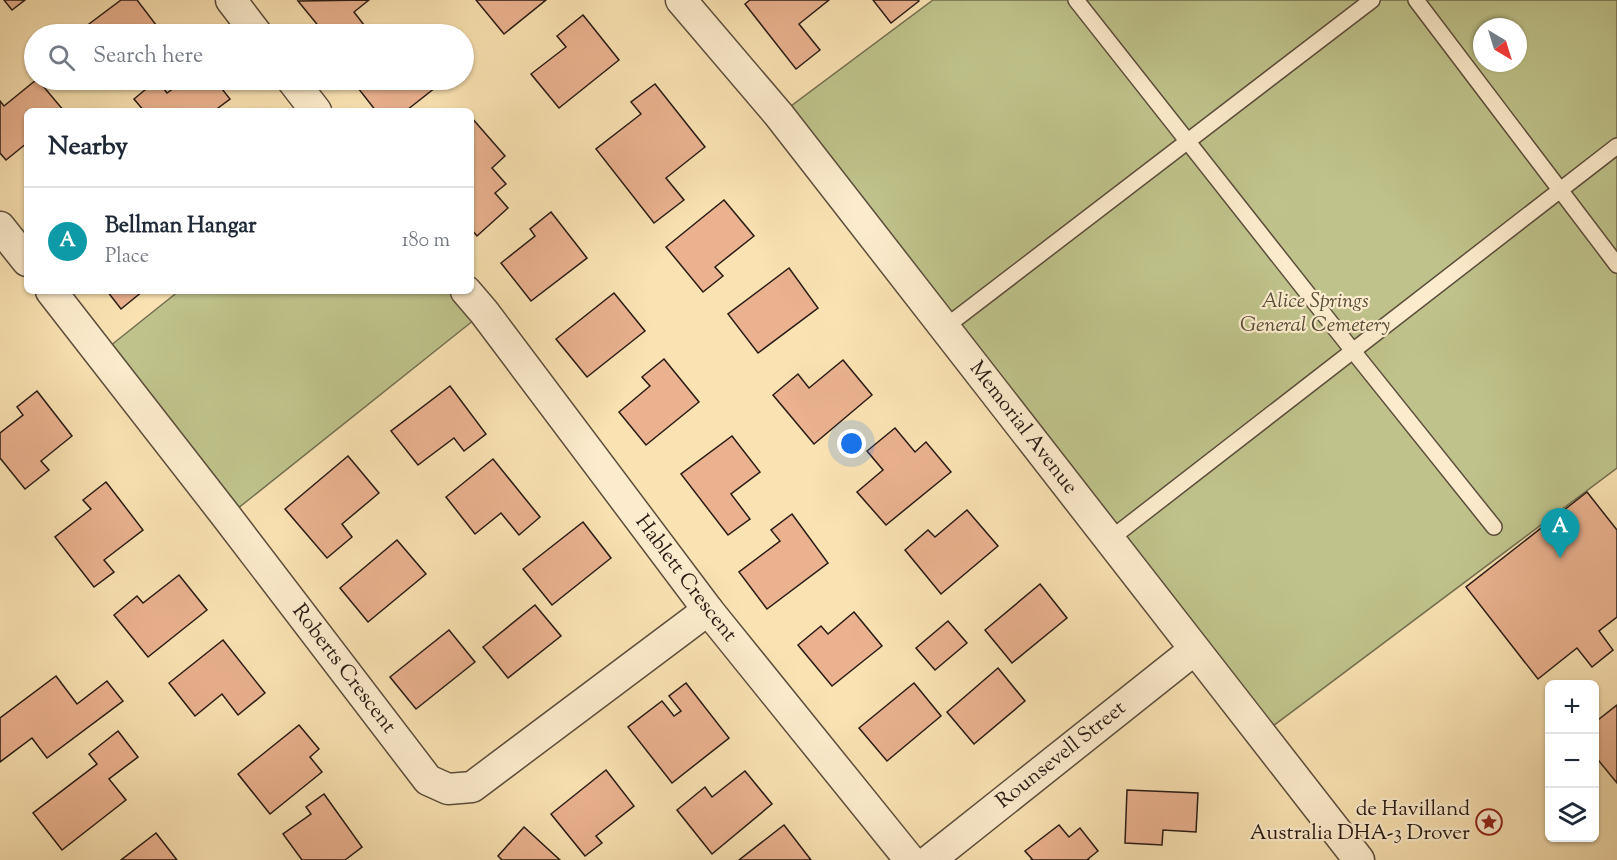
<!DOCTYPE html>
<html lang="en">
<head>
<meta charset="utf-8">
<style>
	body { margin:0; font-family:"Sorts Mill Goudy",serif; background:#f2f2f3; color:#1f2937 }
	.controls { position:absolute; right:18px; bottom:18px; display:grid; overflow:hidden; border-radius:9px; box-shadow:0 2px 4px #0004 }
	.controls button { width:54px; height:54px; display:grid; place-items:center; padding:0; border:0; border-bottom:2px solid #e0e1e3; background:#fff; color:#1f2937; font:30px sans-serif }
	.compass { position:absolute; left:1473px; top:18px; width:54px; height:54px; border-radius:50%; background:#fff; box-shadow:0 2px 4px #0004; rotate:142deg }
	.you { position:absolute; left:852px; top:444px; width:21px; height:21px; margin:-15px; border:4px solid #fff; border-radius:50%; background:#1a73e8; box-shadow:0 0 0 9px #1a73e833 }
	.badge { display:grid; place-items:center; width:39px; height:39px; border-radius:50%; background:#8f2418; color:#fff; font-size:20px; font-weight:700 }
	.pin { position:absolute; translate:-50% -50px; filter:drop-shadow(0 2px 3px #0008) }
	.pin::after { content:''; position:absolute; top:32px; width:21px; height:18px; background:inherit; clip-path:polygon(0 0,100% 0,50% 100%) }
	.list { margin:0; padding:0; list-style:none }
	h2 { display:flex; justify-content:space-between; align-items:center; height:78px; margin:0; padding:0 24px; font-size:26px }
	h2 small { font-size:20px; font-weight:400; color:#747a83 }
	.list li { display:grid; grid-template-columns:39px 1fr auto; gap:18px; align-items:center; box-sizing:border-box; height:108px; padding:0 24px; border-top:2px solid #e0e1e3 }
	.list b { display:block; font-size:22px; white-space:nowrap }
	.list p { margin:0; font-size:20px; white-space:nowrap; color:#747a83 }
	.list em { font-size:20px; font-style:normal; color:#747a83 }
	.icon { flex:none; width:33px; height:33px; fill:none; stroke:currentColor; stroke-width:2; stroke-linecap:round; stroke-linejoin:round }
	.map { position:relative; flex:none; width:1617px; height:860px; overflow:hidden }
	.search { position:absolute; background:#fff; box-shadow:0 2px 4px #0004; left:24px; top:24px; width:450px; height:66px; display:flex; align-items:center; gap:15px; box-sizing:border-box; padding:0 21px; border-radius:33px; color:#747a83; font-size:22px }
	.panel { position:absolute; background:#fff; box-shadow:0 2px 4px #0004; left:24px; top:108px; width:450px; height:186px; border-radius:9px }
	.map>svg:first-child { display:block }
</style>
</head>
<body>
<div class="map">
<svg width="1617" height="860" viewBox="0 0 1617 860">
	<rect width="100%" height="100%" fill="#fae2b2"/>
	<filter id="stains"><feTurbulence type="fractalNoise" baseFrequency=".00333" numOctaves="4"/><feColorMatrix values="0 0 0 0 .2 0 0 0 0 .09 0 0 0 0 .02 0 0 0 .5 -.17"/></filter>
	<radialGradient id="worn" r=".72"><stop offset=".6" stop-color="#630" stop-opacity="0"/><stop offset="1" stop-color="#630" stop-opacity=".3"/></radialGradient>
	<!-- green -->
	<g fill="#bfc38b" stroke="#746f50" stroke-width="1.5" fill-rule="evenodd">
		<path d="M933,0H1617V468L1261,735L779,115ZM1482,27H1518V63H1482Z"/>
		<path d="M179,291H466L484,312L227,517L100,354Z"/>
	</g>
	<!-- building -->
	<g fill="#eab28f" stroke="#281b14" stroke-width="1.5">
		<path d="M4,0H25L12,10Z"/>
		<path d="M121,0H137L163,34H78L77,33Z"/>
		<path d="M369,0L354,12L371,34H325L298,1Z"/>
		<path d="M476,0H546L504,34Z"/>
		<path d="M750,0H829L799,24L820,50L796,69L745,4Z"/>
		<path d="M873,0H918L919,1L891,23Z"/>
		<path d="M583,15L619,60L559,108L531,74L566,47L557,36Z"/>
		<path d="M36,80H38L64,111H27V143L6,160L0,153V101L4,106Z"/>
		<path d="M157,80L167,93L185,80H215L230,99L214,111H144L134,99Z"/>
		<path d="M369,80H445L407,110L408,111H376L358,88Z"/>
		<path d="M655,84L705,147L666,178L684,200L654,223L596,149L641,114L631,102Z"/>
		<path d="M471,117L505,156L492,168L506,184L495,193L508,208L477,236L471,229Z"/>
		<path d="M724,200L754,236L715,267L723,276L703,292L666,247Z"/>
		<path d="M551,212L587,258L531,301L501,263L535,236L530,229Z"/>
		<path d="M789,268L818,308L758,353L728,314Z"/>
		<path d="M107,291H143L121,309Z"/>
		<path d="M614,293L645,331L587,377L556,339Z"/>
		<path d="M664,359L699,402L646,445L619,412L650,386L642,377Z"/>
		<path d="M843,360L872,395L814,444L773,395L798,374L809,388Z"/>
		<path d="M450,386L486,434L464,451L454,438L418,465L391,431Z"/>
		<path d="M37,391L72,436L41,461L49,470L25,489L0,458V433L23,415L17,407Z"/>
		<path d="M895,428L915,452L926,442L951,472L886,525L857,492L883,470L867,451Z"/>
		<path d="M732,436L760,472L731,494L750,519L728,535L681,474Z"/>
		<path d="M348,456L379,493L342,524L352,537L327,558L285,509Z"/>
		<path d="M493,459L540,517L519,535L501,513L475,534L446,497Z"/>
		<path d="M106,482L143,530L104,560L114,572L94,587L55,537L91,509L83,500Z"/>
		<path d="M1587,492L1617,530V617L1599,631L1613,650L1592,667L1577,648L1538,679L1466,587Z"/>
		<path d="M967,510L998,546L941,594L905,550L928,530L935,537Z"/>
		<path d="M792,514L828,563L767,609L739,572L780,541L771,530Z"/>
		<path d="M583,522L611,558L552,605L523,569Z"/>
		<path d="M397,540L426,574L368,622L340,588Z"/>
		<path d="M179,575L207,610L148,657L114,615L137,596L143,603Z"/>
		<path d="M1040,584L1067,618L1012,663L985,630Z"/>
		<path d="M535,605L561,636L508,678L483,647Z"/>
		<path d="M854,612L882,646L832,686L798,645L821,626L828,634Z"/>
		<path d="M948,621L967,643L935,670L916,648Z"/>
		<path d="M449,630L475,662L416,709L390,677Z"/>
		<path d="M223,640L265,693L238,715L222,694L195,716L169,683Z"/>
		<path d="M998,668L1025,701L974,744L947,712Z"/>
		<path d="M56,676L77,704L107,681L123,701L47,758L32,738L0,762V718Z"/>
		<path d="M686,683L729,738L672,783L628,727L662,701L674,716L681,711L669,696Z"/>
		<path d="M914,683L941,716L887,761L859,728Z"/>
		<path d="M1617,705V783L1594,755V723Z"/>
		<path d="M299,725L319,749L310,757L322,772L270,814L238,774Z"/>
		<path d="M118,731L138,757L109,779L126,800L62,850L33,813L97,764L89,754Z"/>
		<path d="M606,770L634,806L596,836L602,843L585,856L551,814Z"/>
		<path d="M745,771L772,804L712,854L677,810L705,787L712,797Z"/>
		<path d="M1127,790L1198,793L1196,832L1163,830L1162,845L1125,843Z"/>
		<path d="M324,794L362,847L345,860H302L283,834L311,814L306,807Z"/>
		<path d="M784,825L811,860H739Z"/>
		<path d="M1059,825L1069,837L1080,828L1098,851L1088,859L1089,860H1031L1032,859L1025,851Z"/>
		<path d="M524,827L560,860H502L498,856Z"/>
		<path d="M156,833L177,860H121Z"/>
	</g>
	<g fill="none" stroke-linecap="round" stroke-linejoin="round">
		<!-- lane casing -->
		<g stroke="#5c4d3c" stroke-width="18">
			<g id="lane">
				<path d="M1076,0L1353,351L1494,527"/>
				<path d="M1416,0L1617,265"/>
				<path d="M944,328L1372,0"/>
				<path d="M1109,540L1617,146"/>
			</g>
		</g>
		<!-- street casing -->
		<g stroke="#5c4d3c" stroke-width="33">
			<g id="street">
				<path d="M231,0L257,34"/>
				<path id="s1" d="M681,0L779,115L1359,860"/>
				<path d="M292,80L316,111"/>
				<path d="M0,227L27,261"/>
				<path id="s2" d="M51,291L227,517L428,780L448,789L472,787L708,610"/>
				<path id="s3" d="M466,291L484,312L708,610L910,860"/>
				<path id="s4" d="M930,860L1194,650"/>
			</g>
		</g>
		<!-- lane -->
		<use href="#lane" stroke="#fceccd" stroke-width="15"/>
		<!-- street -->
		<use href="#street" stroke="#fceccd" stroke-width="30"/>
	</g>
	<!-- icons -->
	<defs>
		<g id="sight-ring" transform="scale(1.35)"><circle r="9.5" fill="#fceccd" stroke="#8f2418" stroke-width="1.5"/><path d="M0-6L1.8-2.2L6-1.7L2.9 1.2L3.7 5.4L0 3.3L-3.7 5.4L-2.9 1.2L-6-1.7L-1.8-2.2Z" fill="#8f2418"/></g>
	</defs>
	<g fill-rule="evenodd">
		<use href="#sight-ring" x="1489" y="822"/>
	</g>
	<g text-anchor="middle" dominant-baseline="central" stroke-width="4.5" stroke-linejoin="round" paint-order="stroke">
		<!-- park labels -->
		<g font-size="21" font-style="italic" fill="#554d38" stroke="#fceccd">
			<text x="1315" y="302">Alice Springs<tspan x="1315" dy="24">General Cemetery</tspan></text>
		</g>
		<!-- street labels -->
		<g font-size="21" fill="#281b14" stroke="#fceccd">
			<text stroke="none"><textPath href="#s1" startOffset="548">Memorial Avenue</textPath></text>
			<text stroke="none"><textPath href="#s3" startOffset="362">Hablett Crescent</textPath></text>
			<text stroke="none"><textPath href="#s2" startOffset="478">Roberts Crescent</textPath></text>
			<text stroke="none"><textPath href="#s4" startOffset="168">Rounsevell Street</textPath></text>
		</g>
		<!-- poi labels -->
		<g font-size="21" fill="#281b14" stroke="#fceccd" text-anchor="end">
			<text x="1470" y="810">de Havilland<tspan x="1470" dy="24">Australia DHA-3 Drover</tspan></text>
		</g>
	</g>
	<rect width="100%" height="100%" filter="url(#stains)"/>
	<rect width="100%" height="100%" fill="url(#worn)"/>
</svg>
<div class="controls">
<button>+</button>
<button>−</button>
<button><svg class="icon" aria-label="layers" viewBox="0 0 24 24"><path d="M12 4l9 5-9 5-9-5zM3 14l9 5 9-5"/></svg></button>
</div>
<svg class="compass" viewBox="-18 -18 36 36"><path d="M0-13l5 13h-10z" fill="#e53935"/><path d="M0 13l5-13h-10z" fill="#747a83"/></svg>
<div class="you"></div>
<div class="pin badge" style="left:1560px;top:558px;background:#0f9aa8">A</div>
<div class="search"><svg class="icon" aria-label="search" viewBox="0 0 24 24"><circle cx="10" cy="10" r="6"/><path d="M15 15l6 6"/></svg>Search here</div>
<section class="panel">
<h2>Nearby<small></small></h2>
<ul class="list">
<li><span class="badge" style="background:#0f9aa8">A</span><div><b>Bellman Hangar</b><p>Place</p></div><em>180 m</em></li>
</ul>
</section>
</div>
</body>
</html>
